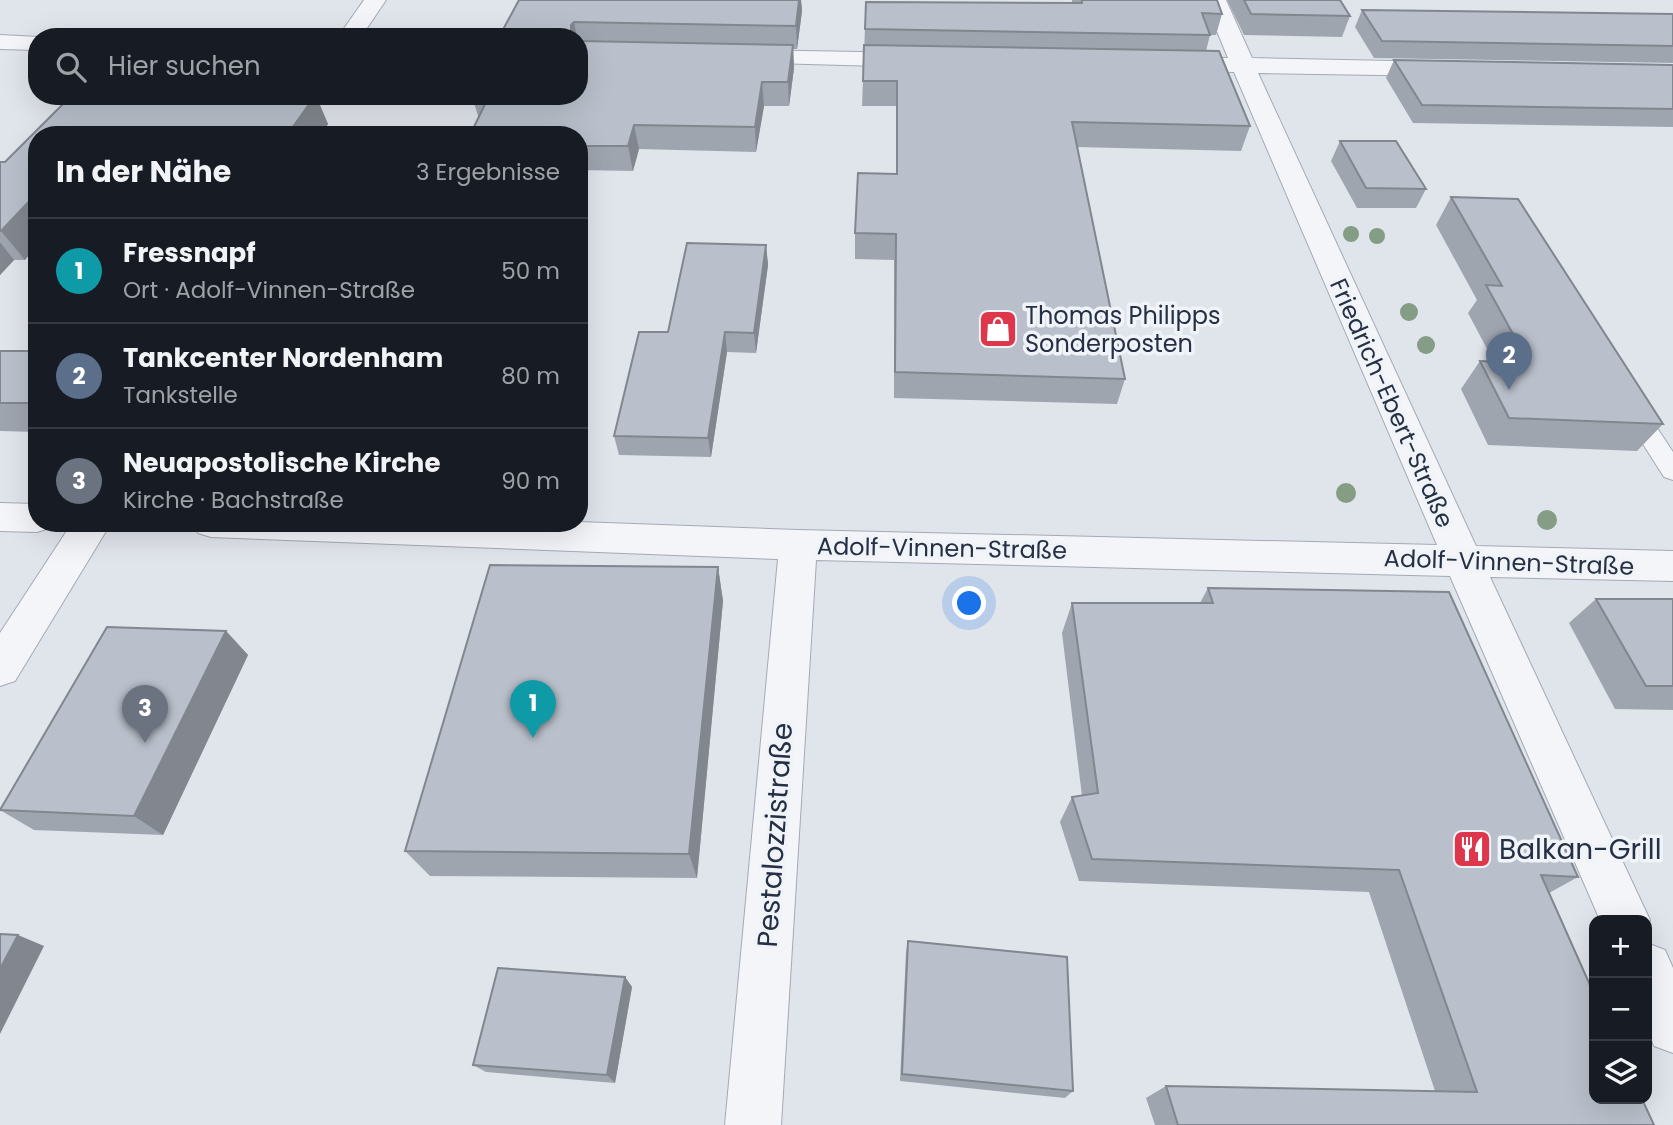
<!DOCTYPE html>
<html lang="de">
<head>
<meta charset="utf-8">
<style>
	body { margin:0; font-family:Poppins,sans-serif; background:#20242c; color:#f1f3f6 }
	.controls { position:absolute; right:21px; bottom:21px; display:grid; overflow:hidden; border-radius:14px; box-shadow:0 7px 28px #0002 }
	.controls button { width:63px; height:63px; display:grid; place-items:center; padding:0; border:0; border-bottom:2px solid #363941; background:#171b24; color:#f1f3f6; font:35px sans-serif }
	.you { position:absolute; left:970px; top:604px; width:24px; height:24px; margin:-18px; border:5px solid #fff; border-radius:50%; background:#1a73e8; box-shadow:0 0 0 10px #1a73e833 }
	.badge { display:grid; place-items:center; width:46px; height:46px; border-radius:50%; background:#de374c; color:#fff; font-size:23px; font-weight:700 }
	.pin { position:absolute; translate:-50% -58px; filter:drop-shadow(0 2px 4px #0008) }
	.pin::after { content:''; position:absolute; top:37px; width:24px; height:21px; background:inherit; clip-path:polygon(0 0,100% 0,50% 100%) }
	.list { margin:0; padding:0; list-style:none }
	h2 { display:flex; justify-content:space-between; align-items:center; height:91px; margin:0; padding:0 28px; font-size:30px }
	h2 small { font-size:23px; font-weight:400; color:#9ea1a6 }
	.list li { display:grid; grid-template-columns:46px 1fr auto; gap:21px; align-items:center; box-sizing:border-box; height:105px; padding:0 28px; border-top:2px solid #363941 }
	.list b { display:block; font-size:26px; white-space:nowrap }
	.list p { margin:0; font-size:23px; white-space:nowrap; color:#9ea1a6 }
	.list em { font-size:23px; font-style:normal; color:#9ea1a6 }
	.icon { flex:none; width:38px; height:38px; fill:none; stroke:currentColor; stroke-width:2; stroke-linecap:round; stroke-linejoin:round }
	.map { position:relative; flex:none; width:1673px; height:1125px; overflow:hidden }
	.search { position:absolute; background:#171b24; box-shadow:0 7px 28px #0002; left:28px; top:28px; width:560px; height:77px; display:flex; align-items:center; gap:18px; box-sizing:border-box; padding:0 24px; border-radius:28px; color:#9ea1a6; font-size:26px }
	.panel { position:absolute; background:#171b24; box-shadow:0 7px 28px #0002; left:28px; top:126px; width:560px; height:406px; border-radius:28px }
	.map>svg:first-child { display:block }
</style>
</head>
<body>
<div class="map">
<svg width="1673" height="1125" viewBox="0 0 1673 1125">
	<rect width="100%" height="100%" fill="#e0e4eb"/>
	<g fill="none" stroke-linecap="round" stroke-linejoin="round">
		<!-- lane casing -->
		<g stroke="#a4aab6" stroke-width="2">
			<path id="lane" d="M1632,400L1640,402L1673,452V480L1664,477L1620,408L1624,402Z"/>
		</g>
		<!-- street casing -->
		<g stroke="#a4aab6" stroke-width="2">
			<g id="street">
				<path d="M364,0H386L361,37H338Z"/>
				<path d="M1204,0H1226L1252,58L1442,62L1450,64L1454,69L1450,74L1442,76L1258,73L1476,546L1673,551V581L1490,577L1642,903L1650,920L1647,927V920H1600L1450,576L816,560L781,1125H725L778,559L211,537L198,533L192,523L579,522L798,530L1437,545L1234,72L1173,71L1165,69L1161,64L1165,59L1173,57L1228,58Z"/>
				<path d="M0,35L39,37H37V50L0,49Z"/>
				<path d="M742,50L917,53L925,55L929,60L925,65L917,67L734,62L730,57L734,52Z"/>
				<path d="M0,503L37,504V523H53L50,528L37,532L0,531Z"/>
				<path d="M72,523H111L15,681L0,686V633Z"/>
				<path d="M1647,943L1665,950L1673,968V1053L1654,1046L1647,1027Z"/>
			</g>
		</g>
		<!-- lane -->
		<use href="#lane" fill="#f3f5f8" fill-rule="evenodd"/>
		<!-- street -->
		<use href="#street" fill="#f3f5f8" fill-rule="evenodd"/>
	</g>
	<!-- trees -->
	<g fill="#859c85">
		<circle cx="1351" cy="234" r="8"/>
		<circle cx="1377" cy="236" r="8"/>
		<circle cx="1409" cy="312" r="9"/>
		<circle cx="1426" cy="345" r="9"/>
		<circle cx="1346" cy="493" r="10"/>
		<circle cx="1547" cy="520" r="10"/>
	</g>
	<!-- wall -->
	<g fill="#9fa5af">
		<path d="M519,0H801L802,11L797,49H793L794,68L789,106H764L756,152L639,149L633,171L579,170V135L478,116L472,96H579V37H499Z"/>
		<path d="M1072,0H1217L1222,14L1216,35H1210L1206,51L1250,126L1241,151L1077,147L1125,379L1117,404L894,398V260L855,259V233L896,174V106H862L866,2L1072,3Z"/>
		<path d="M1227,0H1340L1350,16L1342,37L1244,35Z"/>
		<path d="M1362,10L1673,14V63L1374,58L1355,27Z"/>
		<path d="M1394,60L1673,65V127L1413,123L1386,78Z"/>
		<path d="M71,96H316L328,124L320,135H37L25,260H14L0,275V162H5Z"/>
		<path d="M1340,141L1426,189L1416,208H1357L1331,161Z"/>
		<path d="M1451,197L1663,424L1637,451L1488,445L1461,389L1480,361L1494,362L1468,313L1477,300L1436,225Z"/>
		<path d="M766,245L768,265L756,353L727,352L711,457L619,455L614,436L668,332Z"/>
		<path d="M0,351H37V432L0,431Z"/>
		<path d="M718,567L723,601L697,878L430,876L405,851Z"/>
		<path d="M1208,588L1578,877L1549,893L1654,1125H1155L1146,1098L1166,1086L1435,1091L1369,892L1079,881L1060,822L1072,797L1082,796L1062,633L1072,603H1200Z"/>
		<path d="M1596,599H1673V710L1615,709L1569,623Z"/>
		<path d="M226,631L248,655L163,835L34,830L0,810Z"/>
		<path d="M908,941L1073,1091L1065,1098L900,1081L906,952Z"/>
		<path d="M625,977L632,987L615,1083L486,1072L473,1065Z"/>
	</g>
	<!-- shaded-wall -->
	<g fill="#82868e">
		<path d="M799,0H801L802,11L797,49L796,26Z"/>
		<path d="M574,22L577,37H571V25Z"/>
		<path d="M793,45L794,68L789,106L788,82Z"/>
		<path d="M762,82L764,106L756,152L755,127Z"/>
		<path d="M315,96H316L328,124L320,135H287Z"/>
		<path d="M634,125L639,149L633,171L628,146Z"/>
		<path d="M37,193V246L25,260L1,231Z"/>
		<path d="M0,242L14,260L0,275Z"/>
		<path d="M766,245L768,265L756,353L754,333Z"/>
		<path d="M725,332L727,352L711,457L708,438Z"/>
		<path d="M718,567L723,601L697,878L689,854Z"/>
		<path d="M226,631L248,655L163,835L134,816Z"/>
		<path d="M18,935L44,946L0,1034V969Z"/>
		<path d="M625,977L632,987L615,1083L607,1075Z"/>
	</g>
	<!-- building -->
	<g fill="#b9c0cb" stroke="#82868e" stroke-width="2">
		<path d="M519,0H799L796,26L574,22L571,25V37H499Z"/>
		<path d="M1082,0H1217L1222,14L1202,13L1210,35L865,29L866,2L1082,3Z"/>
		<path d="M1244,0H1340L1350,16L1251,14Z"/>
		<path d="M1362,10L1673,14V46L1382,41Z"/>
		<path d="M579,41L793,45L788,82H762L755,127L634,125L628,146H579V135H470L489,96H579Z"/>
		<path d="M864,45L1219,51L1250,126L1072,122L1125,379L895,372L896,234L855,233L858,173L897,174V81H863Z"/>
		<path d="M1394,60L1673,65V109L1422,105Z"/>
		<path d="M71,96H315L287,135H37V193L1,231H0V162H5Z"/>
		<path d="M1340,141H1396L1426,189L1366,188Z"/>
		<path d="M1451,197L1518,199L1663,424L1509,418L1480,361L1529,363L1486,285L1502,286Z"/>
		<path d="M687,243L766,245L754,333L725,332L708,438L614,436L639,332H668Z"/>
		<rect x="0" y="351" width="37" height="52"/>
		<path d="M490,565L718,567L689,854L405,851Z"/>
		<path d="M1208,588L1449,592L1578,877L1541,875L1594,994V1099H1642L1654,1125H1178L1166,1086L1477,1092L1399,870L1092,859L1072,797L1098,793L1072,603H1213Z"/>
		<path d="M1596,599H1673V686H1646Z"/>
		<path d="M107,627L226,631L134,816L0,810Z"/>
		<path d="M0,934L18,935L0,969Z"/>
		<path d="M908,941L1067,957L1073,1091L902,1074Z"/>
		<path d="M498,968L625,977L607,1075L473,1065Z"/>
	</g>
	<!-- icons -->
	<defs>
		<g id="shop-square" transform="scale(2.0125)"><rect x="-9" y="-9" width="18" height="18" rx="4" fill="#de374c" stroke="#f0f3f8"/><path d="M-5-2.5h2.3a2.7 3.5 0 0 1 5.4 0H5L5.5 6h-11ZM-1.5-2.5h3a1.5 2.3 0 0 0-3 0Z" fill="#fff"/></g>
		<g id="restaurant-square" transform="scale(2.0125)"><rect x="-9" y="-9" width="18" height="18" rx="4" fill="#de374c" stroke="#f0f3f8"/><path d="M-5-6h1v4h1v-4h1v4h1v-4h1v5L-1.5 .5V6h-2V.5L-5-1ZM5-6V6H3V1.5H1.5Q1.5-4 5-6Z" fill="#fff"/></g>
	</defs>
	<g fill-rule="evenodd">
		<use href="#shop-square" x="998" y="329"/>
		<use href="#restaurant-square" x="1472" y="849"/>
	</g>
	<g text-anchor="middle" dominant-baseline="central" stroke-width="7" stroke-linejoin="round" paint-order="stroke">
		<!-- poi labels -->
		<g font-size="24" fill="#263044" stroke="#f0f3f8" text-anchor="start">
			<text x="1025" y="315">Thomas Philipps<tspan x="1025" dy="28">Sonderposten</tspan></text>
		</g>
		<!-- street labels -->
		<g font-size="24" fill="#263044" stroke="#f0f3f8">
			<text transform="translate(1392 403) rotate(66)">Friedrich-Ebert-Straße</text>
			<text transform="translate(942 548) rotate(1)">Adolf-Vinnen-Straße</text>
			<text transform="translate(1509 562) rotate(2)">Adolf-Vinnen-Straße</text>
		</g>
		<!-- near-street labels -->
		<g font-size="28" fill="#263044" stroke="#f0f3f8">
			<text transform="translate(775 835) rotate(-86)">Pestalozzistraße</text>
		</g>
		<!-- near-poi labels -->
		<g font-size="28" fill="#263044" stroke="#f0f3f8" text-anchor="start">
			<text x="1499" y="849">Balkan-Grill</text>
		</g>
	</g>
</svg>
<div class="controls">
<button>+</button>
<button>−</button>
<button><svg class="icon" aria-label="layers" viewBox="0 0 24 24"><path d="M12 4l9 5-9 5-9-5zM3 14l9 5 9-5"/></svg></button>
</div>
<div class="you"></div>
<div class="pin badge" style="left:533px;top:738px;background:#0f9aa8">1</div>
<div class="pin badge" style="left:1509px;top:390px;background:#5c6f8a">2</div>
<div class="pin badge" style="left:145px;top:743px;background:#6b7280">3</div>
<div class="search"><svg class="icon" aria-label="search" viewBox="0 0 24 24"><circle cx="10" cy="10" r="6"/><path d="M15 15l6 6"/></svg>Hier suchen</div>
<section class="panel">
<h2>In der Nähe<small>3 Ergebnisse</small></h2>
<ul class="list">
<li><span class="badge" style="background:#0f9aa8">1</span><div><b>Fressnapf</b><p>Ort · Adolf-Vinnen-Straße</p></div><em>50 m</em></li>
<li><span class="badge" style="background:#5c6f8a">2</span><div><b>Tankcenter Nordenham</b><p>Tankstelle</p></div><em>80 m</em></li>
<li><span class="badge" style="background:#6b7280">3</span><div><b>Neuapostolische Kirche</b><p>Kirche · Bachstraße</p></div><em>90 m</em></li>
</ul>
</section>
</div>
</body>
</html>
